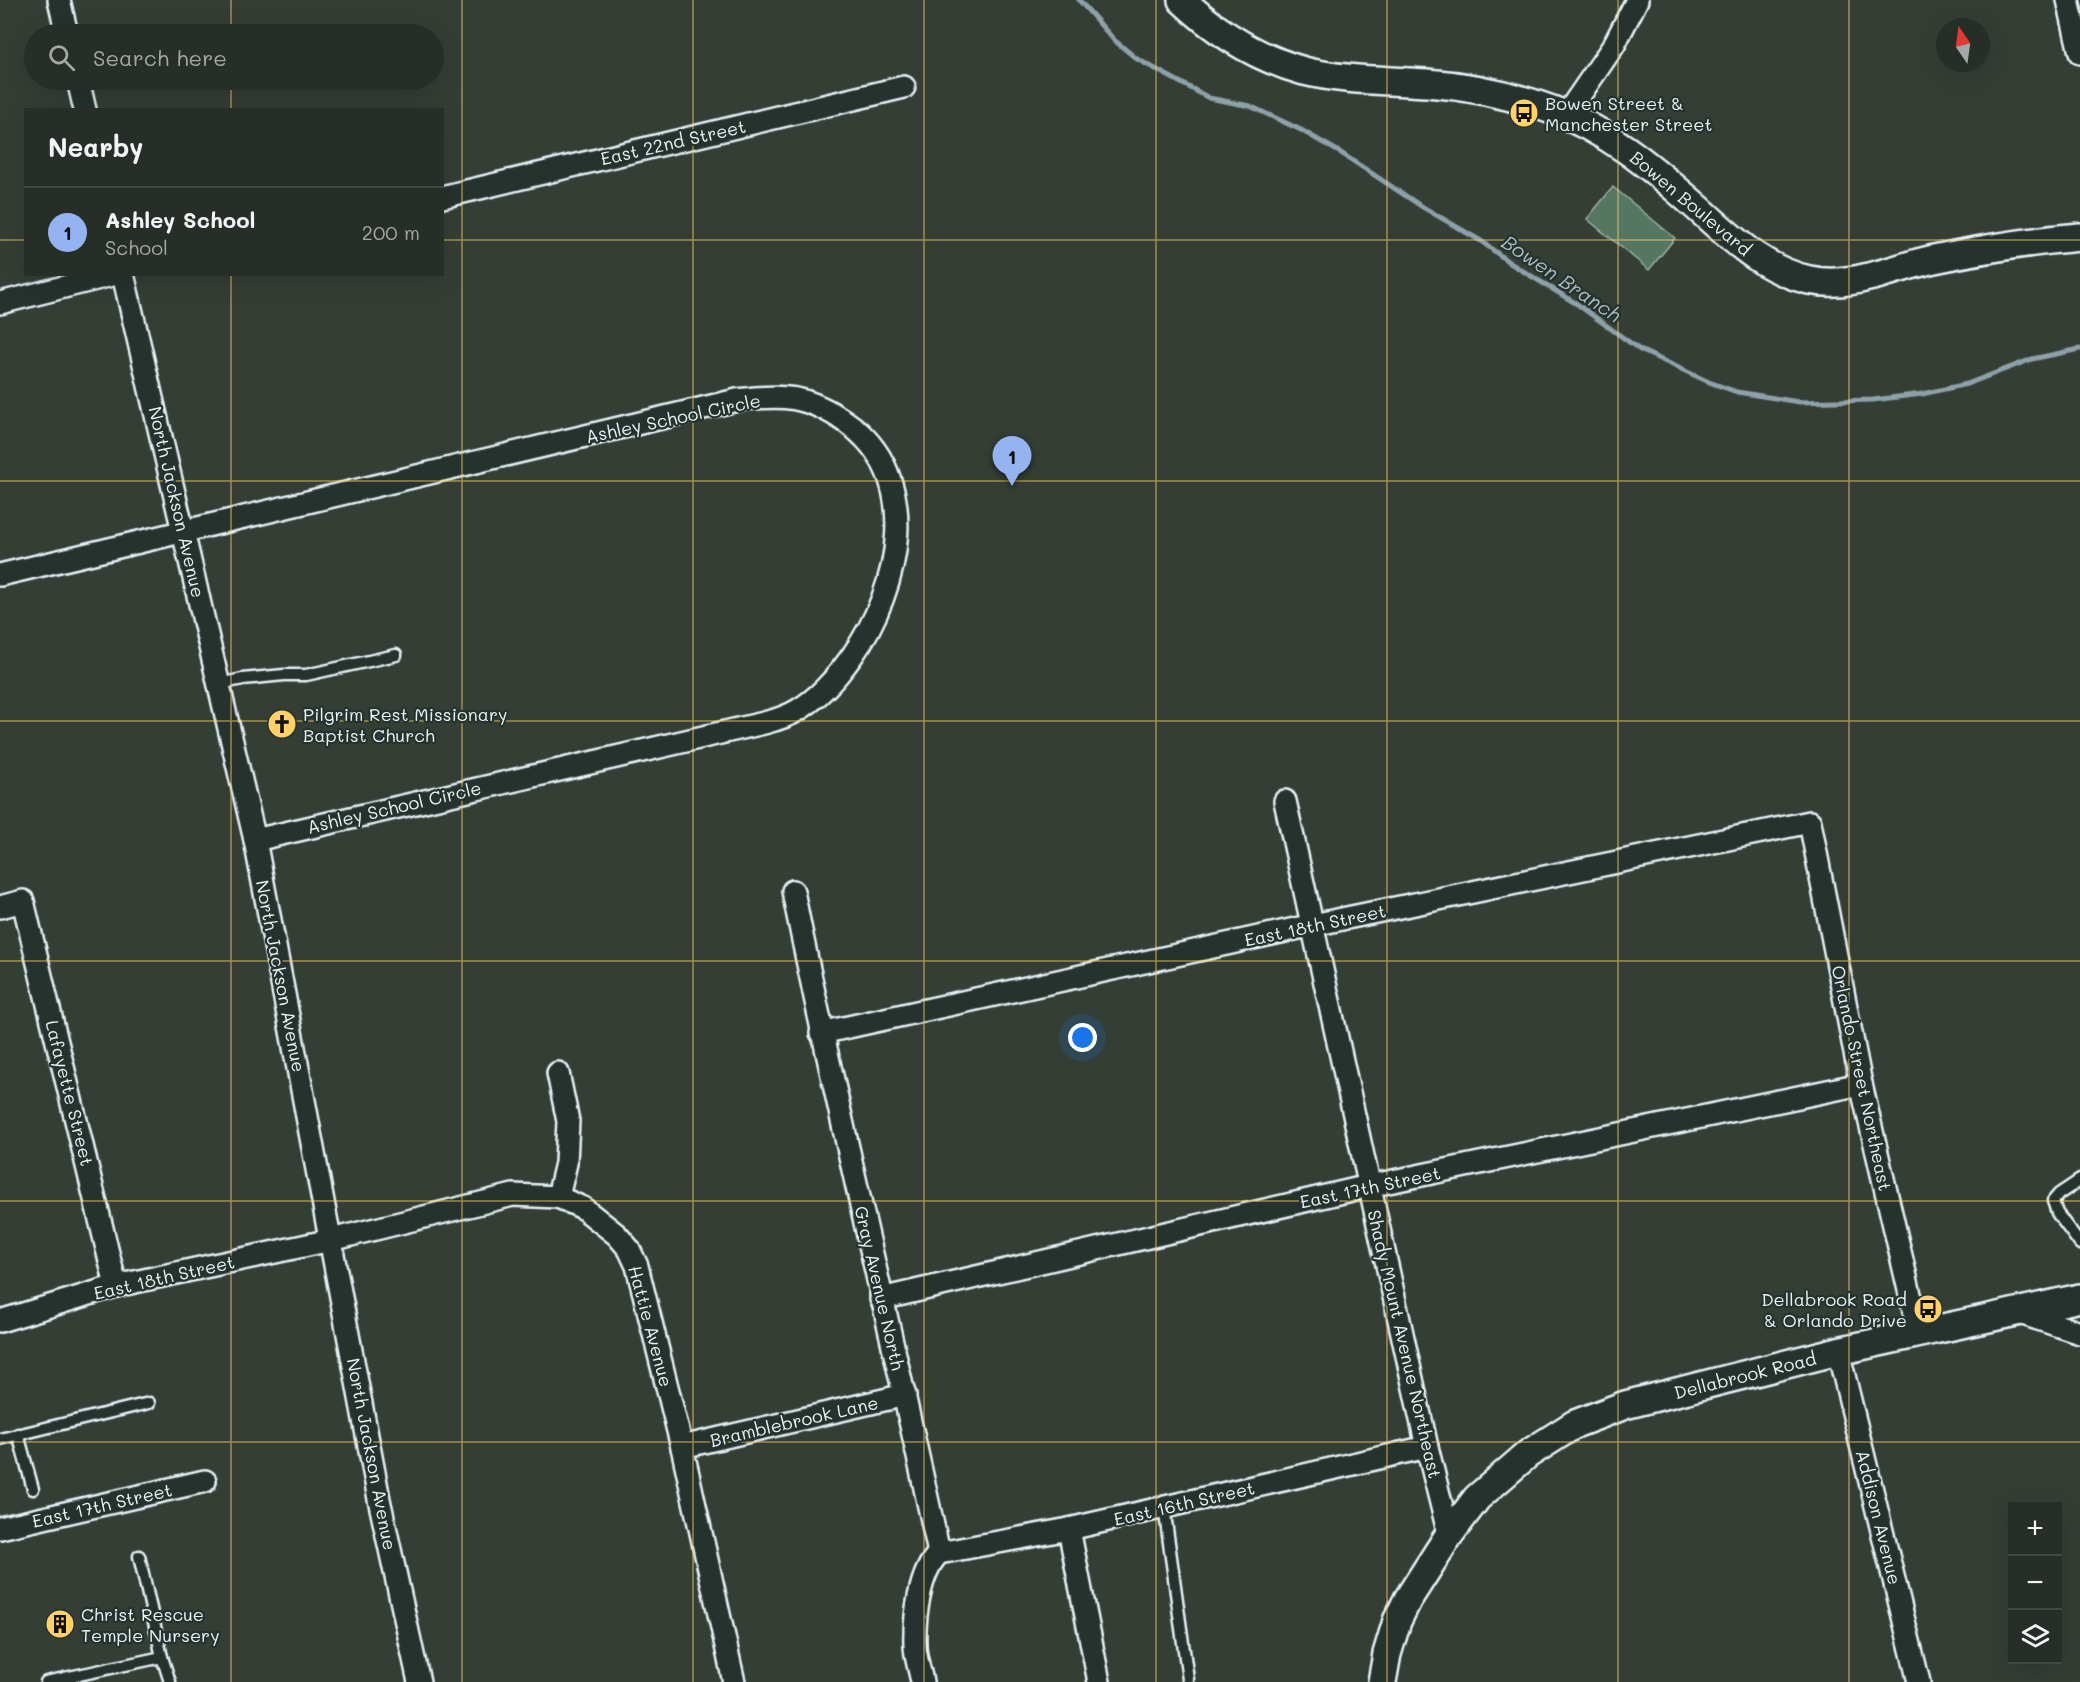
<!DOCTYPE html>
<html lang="en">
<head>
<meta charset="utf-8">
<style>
	body { margin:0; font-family:Mali,sans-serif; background:#2f3630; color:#f1f3f6 }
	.controls { position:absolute; right:18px; bottom:18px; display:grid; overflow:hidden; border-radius:0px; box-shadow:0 6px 24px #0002 }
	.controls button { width:54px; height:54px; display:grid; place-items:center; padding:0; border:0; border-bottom:2px solid #434a45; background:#272e28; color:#f1f3f6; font:30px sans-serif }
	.compass { position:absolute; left:1936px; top:18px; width:54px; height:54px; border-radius:50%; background:#272e28; box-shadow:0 6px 24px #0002; rotate:347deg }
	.you { position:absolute; left:1083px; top:1038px; width:21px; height:21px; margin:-15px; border:4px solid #fff; border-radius:50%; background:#1a73e8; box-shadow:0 0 0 9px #1a73e833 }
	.badge { display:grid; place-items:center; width:39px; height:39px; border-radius:50%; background:#95b2f1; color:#111; font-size:20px; font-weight:700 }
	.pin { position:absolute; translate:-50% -50px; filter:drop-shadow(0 2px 3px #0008) }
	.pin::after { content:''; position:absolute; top:32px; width:21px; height:18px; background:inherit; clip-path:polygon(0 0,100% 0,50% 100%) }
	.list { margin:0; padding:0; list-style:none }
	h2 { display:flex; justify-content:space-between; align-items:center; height:78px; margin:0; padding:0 24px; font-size:26px }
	h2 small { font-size:20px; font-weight:400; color:#a4a8a8 }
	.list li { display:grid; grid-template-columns:39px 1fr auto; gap:18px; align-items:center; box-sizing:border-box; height:90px; padding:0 24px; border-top:2px solid #434a45 }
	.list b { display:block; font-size:22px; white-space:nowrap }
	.list p { margin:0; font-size:20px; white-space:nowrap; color:#a4a8a8 }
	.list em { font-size:20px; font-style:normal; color:#a4a8a8 }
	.icon { flex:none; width:33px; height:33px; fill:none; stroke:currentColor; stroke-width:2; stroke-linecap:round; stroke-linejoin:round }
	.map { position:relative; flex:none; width:2080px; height:1682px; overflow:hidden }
	.search { position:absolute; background:#272e28; box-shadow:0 6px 24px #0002; left:24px; top:24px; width:420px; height:66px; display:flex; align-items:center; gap:15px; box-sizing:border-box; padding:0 21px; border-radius:33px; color:#a4a8a8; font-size:22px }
	.panel { position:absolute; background:#272e28; box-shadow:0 6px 24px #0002; left:24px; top:108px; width:420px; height:168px; border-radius:0px }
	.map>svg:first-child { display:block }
</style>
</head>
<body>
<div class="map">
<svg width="2080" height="1682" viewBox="0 0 2080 1682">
	<rect width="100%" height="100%" fill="#343e35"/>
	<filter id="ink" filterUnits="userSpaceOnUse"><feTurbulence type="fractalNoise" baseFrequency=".0167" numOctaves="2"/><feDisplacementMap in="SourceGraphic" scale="12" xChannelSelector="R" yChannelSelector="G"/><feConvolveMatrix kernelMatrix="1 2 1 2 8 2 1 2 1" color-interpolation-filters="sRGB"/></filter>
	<g filter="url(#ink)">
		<!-- green -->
		<path fill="#547660" stroke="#9eb4ac" stroke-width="1.5" d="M1613,187L1675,238L1649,270L1587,219Z"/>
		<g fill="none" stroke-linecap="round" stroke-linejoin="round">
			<!-- stream -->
			<path stroke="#8da1aa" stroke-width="5" d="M1079,0L1114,40L1137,59L1209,98L1250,106L1301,130L1341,153L1421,206L1481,241L1510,263L1577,304L1640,350L1709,382L1737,392L1799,402L1873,400L1922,394L1967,384L2032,359L2080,349"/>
			<!-- service casing -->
			<g stroke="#e8f1f8" stroke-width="15">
				<g id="service">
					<path d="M219,684L243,679L284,675H306L396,655"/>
					<path d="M2080,1180L2059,1194L2053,1201L2057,1213L2080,1244"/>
					<path d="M18,1434L33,1489"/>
					<path d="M0,1439L149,1403"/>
					<path d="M1164,1507L1188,1679"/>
					<path d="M139,1556L162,1657L170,1682"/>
					<path d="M46,1682L162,1657"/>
				</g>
			</g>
			<!-- minor casing -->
			<g stroke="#e8f1f8" stroke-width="26">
				<g id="minor">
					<path d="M59,0L67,34"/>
					<path d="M2068,0L2080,53"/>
					<path d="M78,80L85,110"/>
					<path d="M1566,115L1614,45L1637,0"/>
					<path d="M442,197L904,87"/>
					<path d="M123,274L255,840L379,1499L419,1682"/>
					<path d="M0,303L116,274"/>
					<path d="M0,575L737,400C783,394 807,395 846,422C925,476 900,589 852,656C837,677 820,697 798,710C787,717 776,720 764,723L255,840"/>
					<path d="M1285,801L1427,1447L1449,1535"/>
					<path d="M793,891C837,1113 892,1332 939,1553"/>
					<path d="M0,907L23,901L116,1286"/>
					<path d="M821,1033L1313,925L1810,822L1861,1084L1919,1333"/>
					<path d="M558,1197L566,1163L568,1121L558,1073"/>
					<path d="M881,1299L1369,1186L1861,1084"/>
					<path d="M2017,1312L2080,1333"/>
					<path d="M0,1321L116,1286L331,1240L513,1195L558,1197L583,1208L617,1235L629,1249L637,1266L682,1447L734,1682"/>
					<path d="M1838,1351L1919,1682"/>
					<path d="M682,1447L905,1395"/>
					<path d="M0,1528L205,1481"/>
					<path d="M1069,1529L1099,1682"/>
					<path d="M939,1553L1069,1529L1427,1447"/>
					<path d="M922,1682C920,1670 915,1657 915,1645C914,1619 919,1572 939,1553"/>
				</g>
			</g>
			<!-- tertiary casing -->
			<g stroke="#e8f1f8" stroke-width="32">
				<g id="tertiary">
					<path d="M1182,0C1217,33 1257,58 1304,71C1344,81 1386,80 1427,83C1469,86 1512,95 1552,110C1605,129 1649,165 1691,202C1727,233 1759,269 1809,280C1852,289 1892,268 1934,259C1982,249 2031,241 2080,237"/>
					<path d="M1382,1682L1387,1654L1397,1621L1408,1599L1449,1535L1477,1498L1528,1454L1575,1424L1625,1405L1838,1351L2080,1298"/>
				</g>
			</g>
			<!-- service -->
			<use href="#service" stroke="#26332d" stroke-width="10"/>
			<!-- minor -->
			<use href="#minor" stroke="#26332d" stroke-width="21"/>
			<!-- tertiary -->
			<use href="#tertiary" stroke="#26332d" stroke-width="27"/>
		</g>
	</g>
	<!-- grid -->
	<path fill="none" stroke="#ffd166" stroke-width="1.5" stroke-opacity="0.55" d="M231,0V34M462,0V1682M693,0V1682M924,0V1682M1156,0V1682M1387,0V1682M1618,0V1682M1849,0V1682M231,80V110M0,240H26M442,240H2080M231,274V1682M0,481H2080M0,721H2080M0,961H2080M0,1201H2080M0,1442H2080"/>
	<!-- icons -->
	<defs>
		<g id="bus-disc" transform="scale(1.5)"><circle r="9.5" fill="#ffd166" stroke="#26332d"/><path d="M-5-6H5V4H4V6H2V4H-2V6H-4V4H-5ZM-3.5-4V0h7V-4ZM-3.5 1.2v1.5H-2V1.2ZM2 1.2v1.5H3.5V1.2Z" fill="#111"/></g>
		<g id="church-disc" transform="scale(1.5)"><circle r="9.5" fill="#ffd166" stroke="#26332d"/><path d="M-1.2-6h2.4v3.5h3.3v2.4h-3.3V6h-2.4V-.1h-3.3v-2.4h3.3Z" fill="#111"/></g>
		<g id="building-disc" transform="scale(1.5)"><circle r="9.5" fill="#ffd166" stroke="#26332d"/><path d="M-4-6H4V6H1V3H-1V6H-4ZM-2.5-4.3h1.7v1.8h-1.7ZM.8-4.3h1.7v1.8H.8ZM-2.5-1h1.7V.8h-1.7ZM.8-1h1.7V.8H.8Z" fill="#111"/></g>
	</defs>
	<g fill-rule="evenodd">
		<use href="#bus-disc" x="1524" y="113"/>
		<use href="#church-disc" x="282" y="724"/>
		<use href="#bus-disc" x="1928" y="1309"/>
		<use href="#building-disc" x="60" y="1624"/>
	</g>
	<g text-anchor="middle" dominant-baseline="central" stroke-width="4.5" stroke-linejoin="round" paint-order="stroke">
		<!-- poi labels -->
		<g font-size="18" fill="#e8f1f8" stroke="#26332d" text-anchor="start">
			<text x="1545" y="103">Bowen Street &amp;<tspan x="1545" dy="21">Manchester Street</tspan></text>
			<text x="303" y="714">Pilgrim Rest Missionary<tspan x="303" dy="21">Baptist Church</tspan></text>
			<text x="1907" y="1299" text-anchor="end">Dellabrook Road<tspan x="1907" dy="21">&amp; Orlando Drive</tspan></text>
			<text x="81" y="1614">Christ Rescue<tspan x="81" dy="21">Temple Nursery</tspan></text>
		</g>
		<!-- street labels -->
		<g font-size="18" fill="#e8f1f8" stroke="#26332d">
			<text transform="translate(673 142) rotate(-13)">East 22nd Street</text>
			<text transform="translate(1691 203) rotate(40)">Bowen Boulevard</text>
			<text transform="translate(673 418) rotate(-12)">Ashley School Circle</text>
			<text transform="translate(177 502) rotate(77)">North Jackson Avenue</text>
			<text transform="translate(394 807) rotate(-13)">Ashley School Circle</text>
			<text transform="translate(1315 925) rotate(-12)">East 18th Street</text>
			<text transform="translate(281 976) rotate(79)">North Jackson Avenue</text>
			<text transform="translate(1862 1078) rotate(78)">Orlando Street Northeast</text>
			<text transform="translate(70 1093) rotate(76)">Lafayette Street</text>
			<text transform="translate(1370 1187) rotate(-12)">East 17th Street</text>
			<text transform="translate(164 1277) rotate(-13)">East 18th Street</text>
			<text transform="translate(880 1288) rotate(77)">Gray Avenue North</text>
			<text transform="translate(651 1326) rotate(75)">Hattie Avenue</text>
			<text transform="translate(1405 1344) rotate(77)">Shady Mount Avenue Northeast</text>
			<text transform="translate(1745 1375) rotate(-14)">Dellabrook Road</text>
			<text transform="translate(794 1421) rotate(-13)">Bramblebrook Lane</text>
			<text transform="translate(372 1454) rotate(79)">North Jackson Avenue</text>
			<text transform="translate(1184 1503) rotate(-13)">East 16th Street</text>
			<text transform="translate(102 1505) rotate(-13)">East 17th Street</text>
			<text transform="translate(1879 1517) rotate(76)">Addison Avenue</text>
		</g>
		<!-- water labels -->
		<g font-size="20" font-style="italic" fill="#abbbc4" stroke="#26332d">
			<text transform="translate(1562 278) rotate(34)">Bowen Branch</text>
		</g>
	</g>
</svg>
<div class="controls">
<button>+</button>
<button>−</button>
<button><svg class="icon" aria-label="layers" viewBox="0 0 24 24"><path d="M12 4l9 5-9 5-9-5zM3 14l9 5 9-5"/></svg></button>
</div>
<svg class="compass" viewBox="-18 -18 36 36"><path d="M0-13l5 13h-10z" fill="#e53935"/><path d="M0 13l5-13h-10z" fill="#a4a8a8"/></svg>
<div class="you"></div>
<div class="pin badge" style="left:1012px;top:486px">1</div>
<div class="search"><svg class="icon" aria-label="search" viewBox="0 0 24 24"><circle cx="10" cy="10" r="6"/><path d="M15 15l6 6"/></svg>Search here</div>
<section class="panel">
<h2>Nearby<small></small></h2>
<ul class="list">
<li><span class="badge">1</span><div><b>Ashley School</b><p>School</p></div><em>200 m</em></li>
</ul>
</section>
</div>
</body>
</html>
